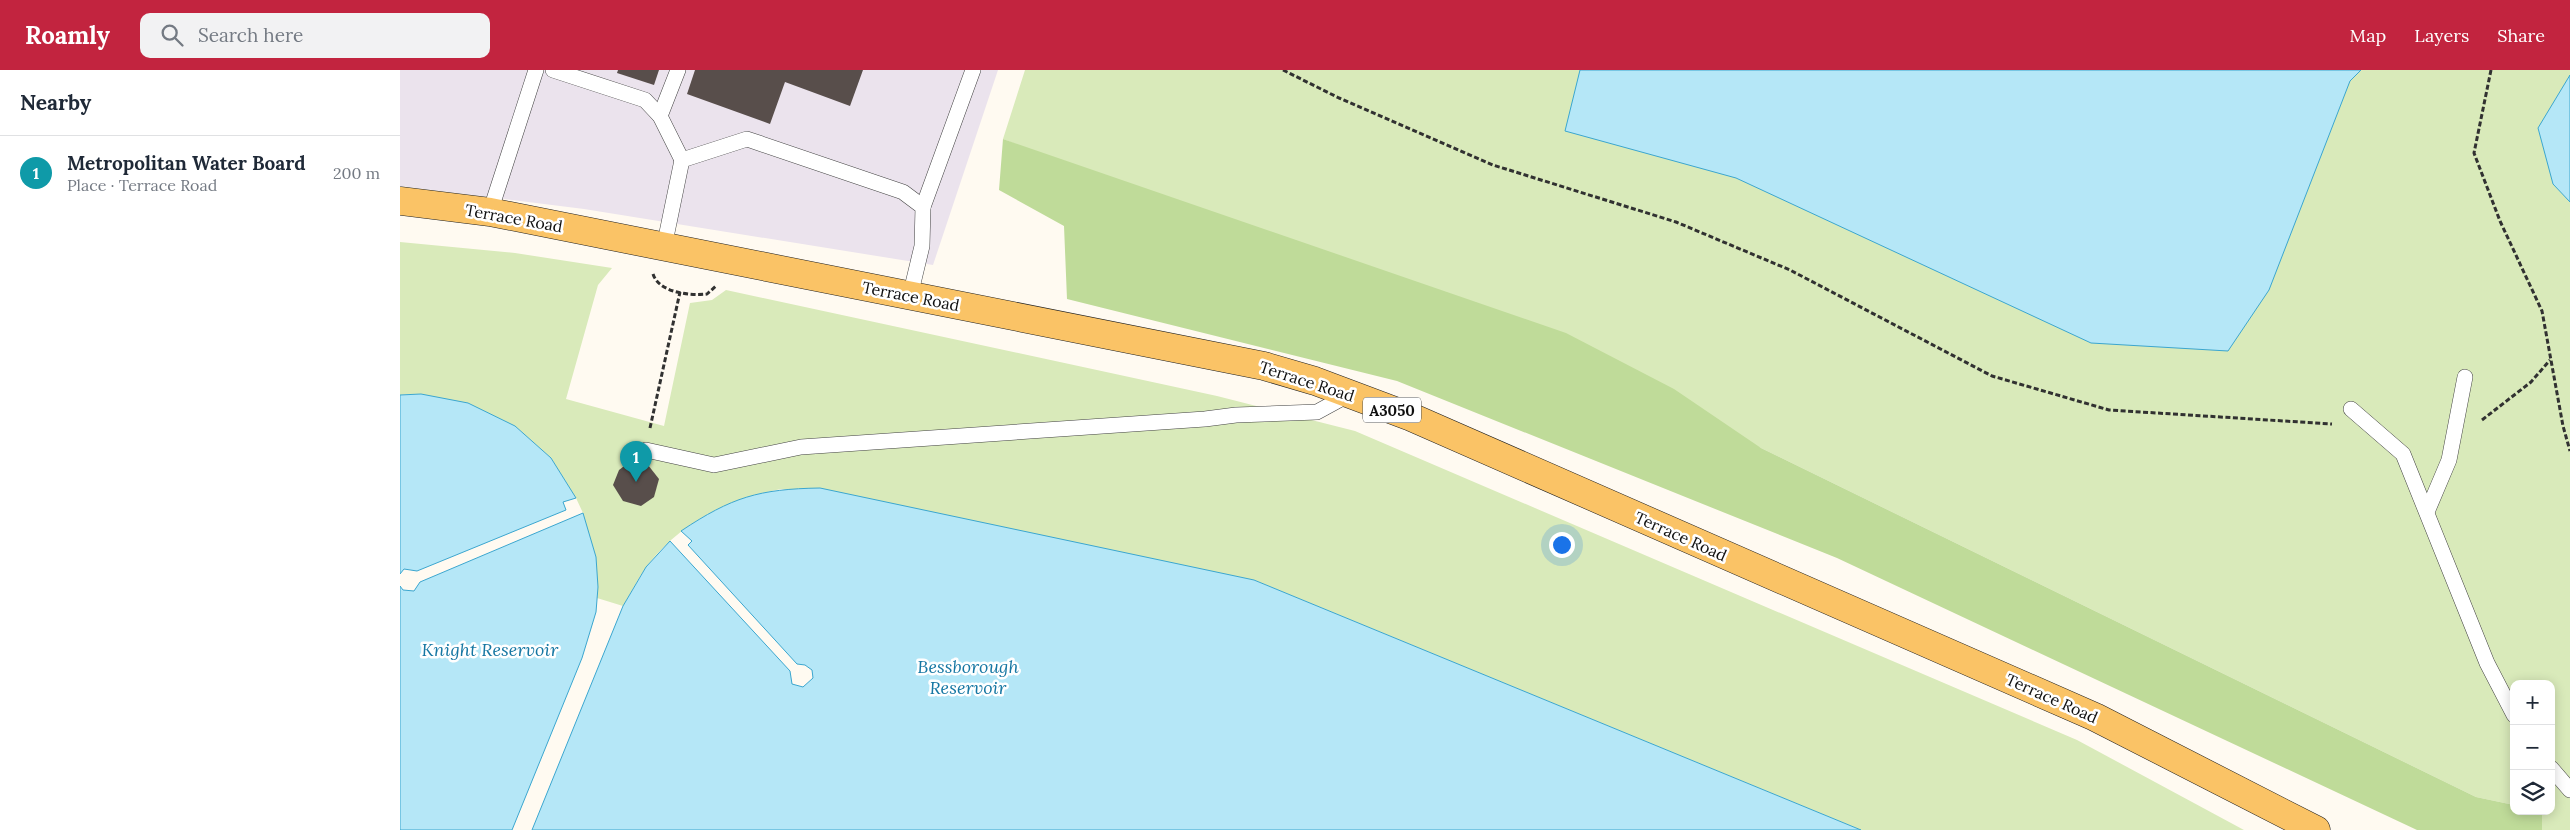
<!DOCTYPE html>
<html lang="en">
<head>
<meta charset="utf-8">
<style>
	body { margin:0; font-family:Lora,serif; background:#f2f2f3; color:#1f2937 }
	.controls { position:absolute; right:15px; bottom:15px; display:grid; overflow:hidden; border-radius:10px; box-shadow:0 2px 12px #0003 }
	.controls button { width:45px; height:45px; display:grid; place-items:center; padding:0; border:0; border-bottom:1px solid #e0e1e3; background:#fff; color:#1f2937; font:25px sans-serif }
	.you { position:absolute; left:1161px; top:474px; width:18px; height:18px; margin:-12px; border:4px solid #fff; border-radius:50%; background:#1a73e8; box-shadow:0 0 0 8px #1a73e833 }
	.badge { display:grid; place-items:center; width:32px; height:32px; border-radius:50%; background:#c2243f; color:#fff; font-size:16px; font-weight:700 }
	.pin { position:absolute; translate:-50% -41px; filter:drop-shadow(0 1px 2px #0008) }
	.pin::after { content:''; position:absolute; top:26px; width:18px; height:15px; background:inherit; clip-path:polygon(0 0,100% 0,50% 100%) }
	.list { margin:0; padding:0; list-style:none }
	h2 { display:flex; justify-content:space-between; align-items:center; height:65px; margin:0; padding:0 20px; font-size:21px }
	h2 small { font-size:16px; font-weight:400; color:#747a83 }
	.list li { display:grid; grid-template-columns:32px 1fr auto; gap:15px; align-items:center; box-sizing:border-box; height:75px; padding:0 20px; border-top:1px solid #e0e1e3 }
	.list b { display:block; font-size:19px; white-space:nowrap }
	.list p { margin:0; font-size:16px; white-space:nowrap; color:#747a83 }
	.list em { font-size:16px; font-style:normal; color:#747a83 }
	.icon { flex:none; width:28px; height:28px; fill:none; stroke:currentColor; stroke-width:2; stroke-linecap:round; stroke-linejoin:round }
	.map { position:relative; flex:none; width:2170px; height:760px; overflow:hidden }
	header { display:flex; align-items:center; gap:30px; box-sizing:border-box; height:70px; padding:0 25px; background:#c2243f; color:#fff }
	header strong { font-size:24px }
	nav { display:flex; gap:28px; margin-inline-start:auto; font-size:18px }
	.search { width:350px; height:45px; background:#f2f2f3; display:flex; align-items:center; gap:12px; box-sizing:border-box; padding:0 18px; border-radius:10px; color:#747a83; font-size:19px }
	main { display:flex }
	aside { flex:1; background:#fff }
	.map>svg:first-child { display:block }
</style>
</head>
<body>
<header>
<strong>Roamly</strong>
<div class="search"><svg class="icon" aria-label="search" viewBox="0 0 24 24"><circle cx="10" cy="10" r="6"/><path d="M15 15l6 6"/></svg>Search here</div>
<nav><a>Map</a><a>Layers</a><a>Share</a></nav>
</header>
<main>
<aside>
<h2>Nearby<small></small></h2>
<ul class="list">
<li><span class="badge" style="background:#0f9aa8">1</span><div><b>Metropolitan Water Board</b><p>Place · Terrace Road</p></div><em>200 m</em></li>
</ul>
</aside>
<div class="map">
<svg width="2170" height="760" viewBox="0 0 2170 760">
	<rect width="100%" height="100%" fill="#fffaf1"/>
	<!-- industrial -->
	<path fill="#ebe3ed" d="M0,0H598L533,195L184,139L0,116Z"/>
	<!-- green -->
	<g fill="#d9eaba">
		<path d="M625,0H1353L1950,11L1961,0H2170V760H2142V741H2151V614H2114V735L2076,727L1361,378L603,69Z"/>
		<path d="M0,172L115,183L212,198L198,215L166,329L264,356L290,233L312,230L326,220L817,326L955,361L1677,670L1844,760H1461L854,510L381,419C328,429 281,452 247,496C238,508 231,523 223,536L197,528L198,517L183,443L176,428L151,388L115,356L21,324L0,325Z"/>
	</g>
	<!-- forest -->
	<path fill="#bfdb99" d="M603,69L1166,263L1274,319L1361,378L2076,727L2114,735V741H2142V760H2017L1437,488L997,311L667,229L664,156L599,120Z"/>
	<!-- water -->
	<g fill="#b5e7f7" stroke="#3ba6cf">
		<path d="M1180,0H1961L1950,11L1869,220L1828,281L1691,273L1336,108L1165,61Z"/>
		<path d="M2170,5V132L2153,114L2138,58Z"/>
		<path d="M21,324L68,333L115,356L151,388L176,428L163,432L166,440L17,501L4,499L0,504V325Z"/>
		<path d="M420,418L854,510L1461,760H132L223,536L246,497L270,471L390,601L392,614L403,617L413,608L412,600L405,595L397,594L288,475L292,471L281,461C332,427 359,419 420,418Z"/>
		<path d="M183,443L196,487L198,517L196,542L182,588L112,760H0V516L3,520L14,521L20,512Z"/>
	</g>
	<!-- building -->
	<g fill="#584e4b">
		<path d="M218,0H259L254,15L217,3Z"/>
		<path d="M295,0H463L450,36L385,12L370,54L287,24Z"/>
		<path d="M232,390L248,395L259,409L254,427L241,436L223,431L213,415L219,400Z"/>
	</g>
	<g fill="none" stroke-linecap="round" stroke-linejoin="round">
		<!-- service casing -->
		<g stroke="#424242" stroke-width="16">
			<g id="service">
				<path d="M153,0L245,30L260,46L282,90"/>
				<path d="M260,46L278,0"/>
				<path d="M523,137L573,0"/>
				<path d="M90,142L136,0"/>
				<path d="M264,177L282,90L347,69L503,122L523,137L522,176L510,226"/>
				<path d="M1951,339L2003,384L2087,593L2114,645"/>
				<path d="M246,380L314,395L401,377L805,349L836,345L917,342L950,324"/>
				<path d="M2027,442L2049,390L2065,307"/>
				<path d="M2151,698L2170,720"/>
			</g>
		</g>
		<!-- primary casing -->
		<g stroke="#202020" stroke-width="29">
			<path id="primary" d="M0,131L90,142L864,296L915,311L1011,347L1695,647L1916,760"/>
		</g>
		<!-- path -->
		<g stroke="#313131" stroke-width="3" stroke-dasharray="5 2.5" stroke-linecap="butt">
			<path d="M883,0L939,28L1093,95L1276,152L1390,200L1592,306L1709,340L1932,354"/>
			<path d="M2091,0L2074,83L2100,151L2142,241L2163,356L2170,381"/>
			<path d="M253,204C259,223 291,226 307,224L316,216"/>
			<path d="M2082,350L2131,312L2150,290"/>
			<path d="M250,358L280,222"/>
		</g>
		<!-- service -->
		<use href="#service" stroke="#fff" stroke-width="15"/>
		<!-- primary -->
		<use href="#primary" stroke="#fac366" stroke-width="28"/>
	</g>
	<g text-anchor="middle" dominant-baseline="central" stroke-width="5" stroke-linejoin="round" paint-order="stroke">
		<!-- shield labels -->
		<rect fill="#fff" stroke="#575757" stroke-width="1" x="963" y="327.5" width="58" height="25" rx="4"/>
		<g font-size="15" font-weight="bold" fill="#0f0f0f">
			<text x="992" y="340">A3050</text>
		</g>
		<!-- street labels -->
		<g font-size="16" fill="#0f0f0f" stroke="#fff">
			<text transform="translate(114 148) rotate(10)">Terrace Road</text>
			<text transform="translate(511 226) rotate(11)">Terrace Road</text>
			<text transform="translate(907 311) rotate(18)">Terrace Road</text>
			<text transform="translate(1281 466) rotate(24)">Terrace Road</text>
			<text transform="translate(1652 628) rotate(24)">Terrace Road</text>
		</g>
		<!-- water labels -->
		<g font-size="18" font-style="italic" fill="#1677a3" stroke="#fff">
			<text x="90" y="579">Knight Reservoir</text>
			<text x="568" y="596">Bessborough<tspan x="568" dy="21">Reservoir</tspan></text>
		</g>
	</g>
</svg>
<div class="controls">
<button>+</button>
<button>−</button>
<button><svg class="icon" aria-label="layers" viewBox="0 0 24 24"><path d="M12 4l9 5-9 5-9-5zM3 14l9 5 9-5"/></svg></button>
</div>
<div class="you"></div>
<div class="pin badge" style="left:236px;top:412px;background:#0f9aa8">1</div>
</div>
</main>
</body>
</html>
